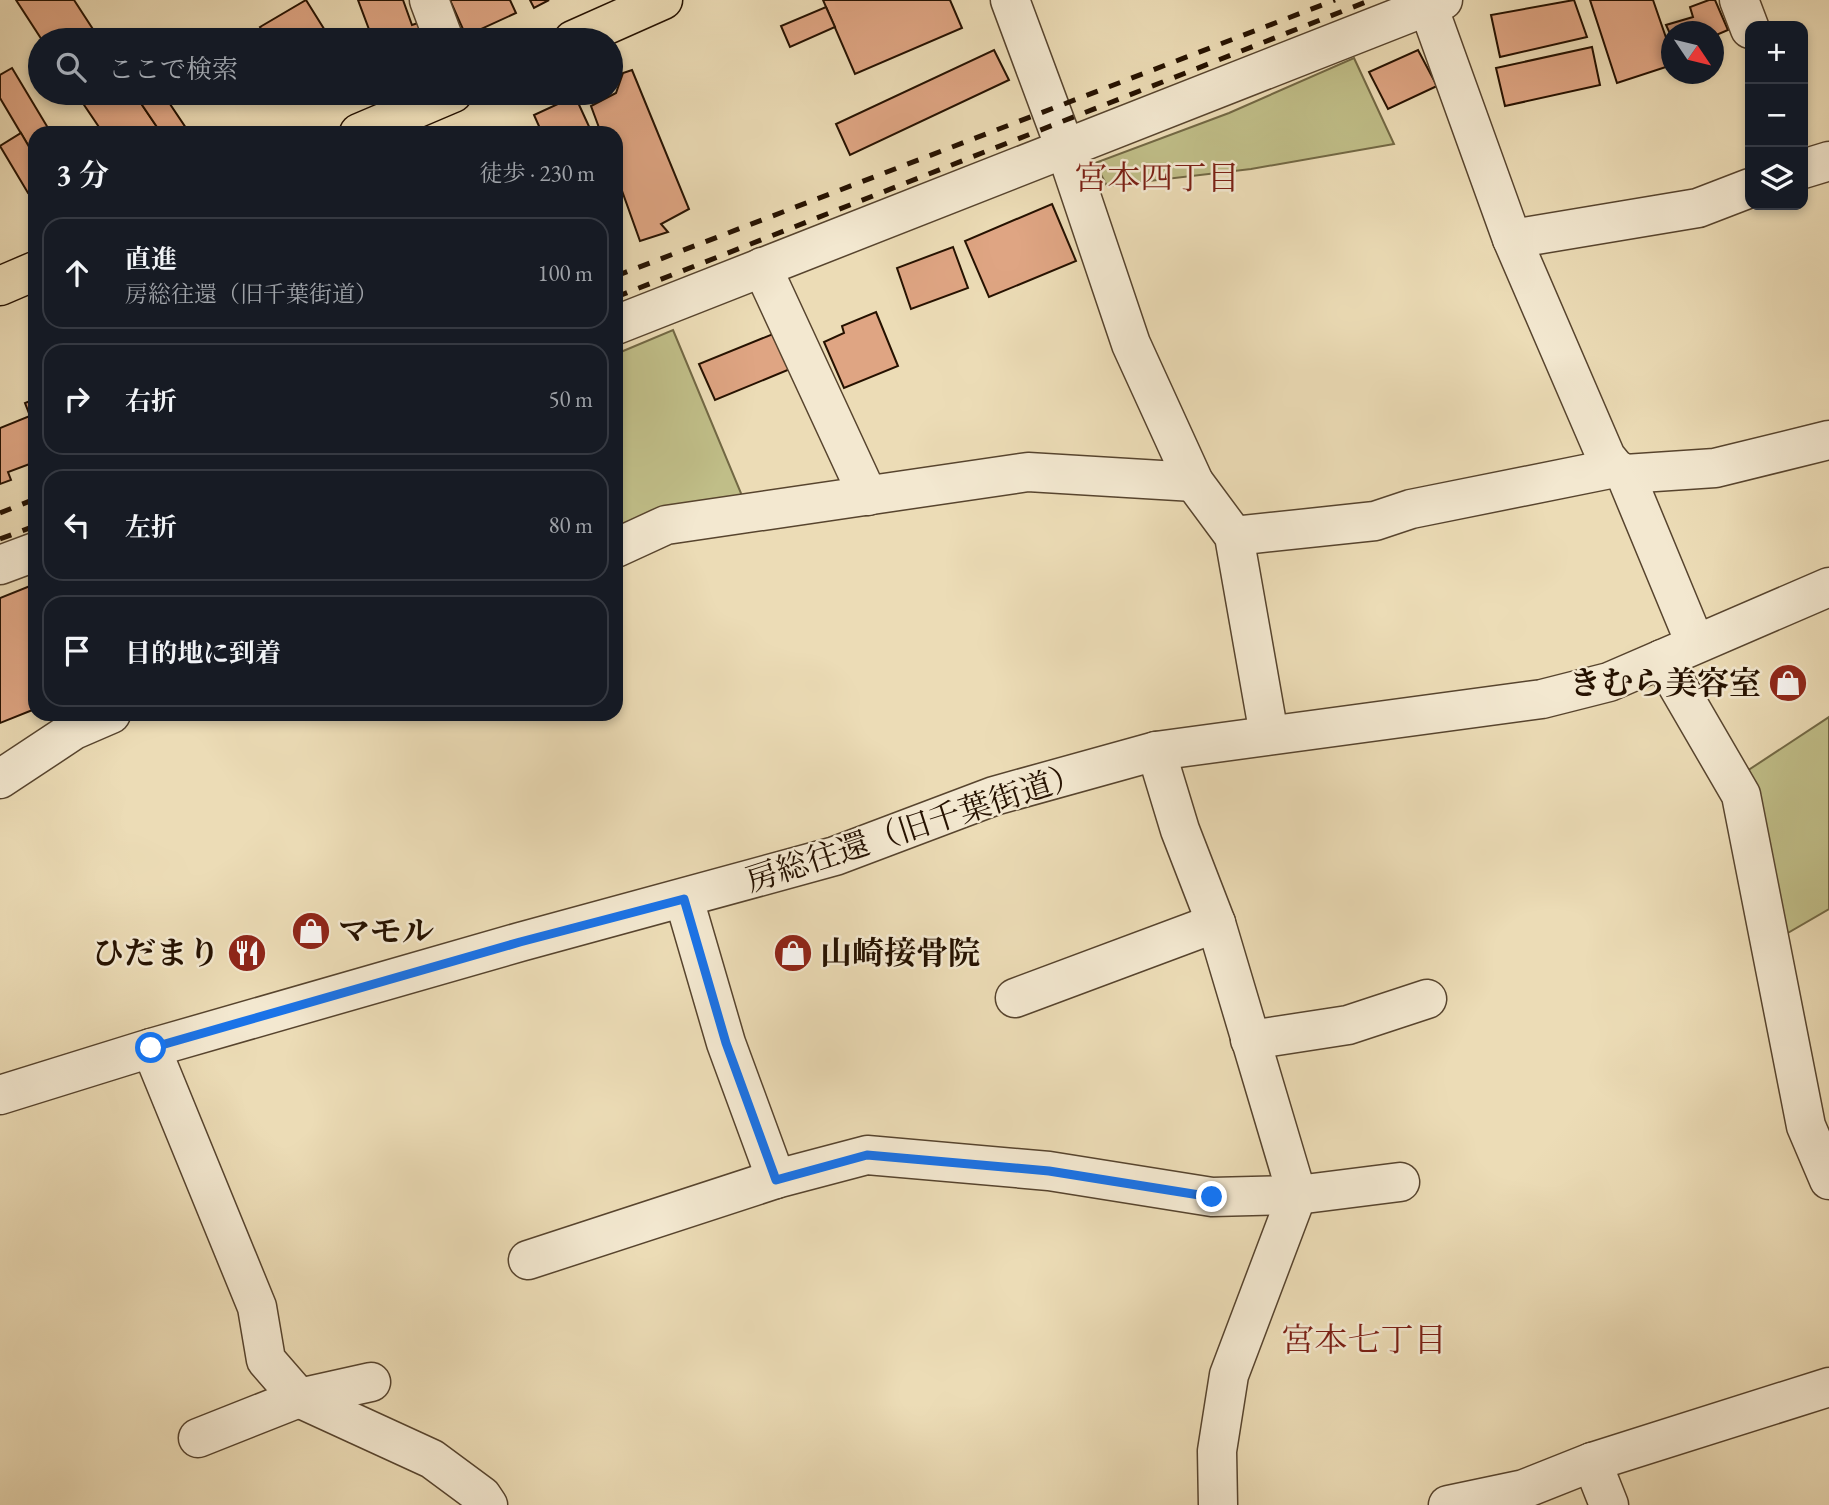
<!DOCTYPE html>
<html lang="ja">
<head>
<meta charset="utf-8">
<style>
	body { margin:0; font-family:"EB Garamond","Noto Serif JP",serif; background:#242831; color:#f1f3f6 }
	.controls { position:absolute; right:21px; top:21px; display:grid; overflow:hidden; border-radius:14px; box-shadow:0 4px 10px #0003 }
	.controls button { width:63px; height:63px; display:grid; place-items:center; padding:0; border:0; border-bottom:2px solid #363941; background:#171b24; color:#f1f3f6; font:35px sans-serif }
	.compass { position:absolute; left:1661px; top:21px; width:63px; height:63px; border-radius:50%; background:#171b24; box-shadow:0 4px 10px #0003; rotate:125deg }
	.stop { position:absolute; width:21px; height:21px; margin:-16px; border:5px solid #1a73e8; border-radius:50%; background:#fff }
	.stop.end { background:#1a73e8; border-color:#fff; box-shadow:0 2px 7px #0008 }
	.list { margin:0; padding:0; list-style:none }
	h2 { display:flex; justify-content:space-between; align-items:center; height:91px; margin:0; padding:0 28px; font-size:30px }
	h2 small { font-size:23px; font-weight:400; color:#9ea1a6 }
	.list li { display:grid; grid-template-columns:46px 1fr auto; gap:21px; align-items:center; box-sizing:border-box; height:112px; margin:0 14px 14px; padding:0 14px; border:2px solid #363941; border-radius:21px }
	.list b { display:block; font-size:26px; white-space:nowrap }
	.list p { margin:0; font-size:23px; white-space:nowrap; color:#9ea1a6 }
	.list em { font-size:23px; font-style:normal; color:#9ea1a6 }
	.icon { flex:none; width:38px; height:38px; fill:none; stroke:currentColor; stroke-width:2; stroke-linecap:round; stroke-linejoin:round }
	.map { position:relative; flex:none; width:1829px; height:1505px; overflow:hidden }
	.search { position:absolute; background:#171b24; box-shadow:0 4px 10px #0003; left:28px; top:28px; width:595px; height:77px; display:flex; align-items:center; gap:18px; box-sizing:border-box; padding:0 24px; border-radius:38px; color:#9ea1a6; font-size:26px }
	.panel { position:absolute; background:#171b24; box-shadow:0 4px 10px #0003; left:28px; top:126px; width:595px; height:595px; border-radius:21px }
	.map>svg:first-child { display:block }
</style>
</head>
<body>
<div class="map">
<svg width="1829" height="1505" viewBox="0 0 1829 1505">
	<rect width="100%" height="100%" fill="#ecdcb6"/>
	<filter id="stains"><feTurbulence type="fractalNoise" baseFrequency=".00286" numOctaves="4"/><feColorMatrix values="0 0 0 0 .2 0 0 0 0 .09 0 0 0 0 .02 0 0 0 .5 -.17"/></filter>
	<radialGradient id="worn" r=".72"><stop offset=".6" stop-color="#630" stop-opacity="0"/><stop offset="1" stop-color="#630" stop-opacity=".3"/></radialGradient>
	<!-- green -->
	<g fill="#c0be88" stroke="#726844" stroke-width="2">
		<path d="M1354,58L1394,144L1251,169L1107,186L1095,163L1229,113Z"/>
		<path d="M673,330L743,498L616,529V354Z"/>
		<path d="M1829,717V909L1786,934L1747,771Z"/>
	</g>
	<!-- building -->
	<g fill="#dfa583" stroke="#251100" stroke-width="2">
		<path d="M16,0H74L100,40H42Z"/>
		<path d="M306,0L331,40H268L260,27Z"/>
		<path d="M358,0H403L412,25L418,23L424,40H373Z"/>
		<path d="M450,0H510L516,13L466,36Z"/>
		<path d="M530,0H549L534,8Z"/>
		<path d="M823,0H950L962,28L855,74Z"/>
		<path d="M1574,0L1587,37L1500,57L1491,15Z"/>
		<path d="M1590,0H1653L1672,55V65L1617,83Z"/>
		<path d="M1709,0H1715L1728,30L1714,36V32H1672V38L1666,25L1693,17L1690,7Z"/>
		<path d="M826,7L835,27L790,47L781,26Z"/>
		<path d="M120,30L127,40H104Z"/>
		<path d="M1592,47L1600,85L1505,106L1496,68Z"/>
		<path d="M994,50L1009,80L850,155L836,124Z"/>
		<path d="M1418,50L1437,86L1388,109L1369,72Z"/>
		<path d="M12,68L51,133H35V157L0,98V75Z"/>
		<path d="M632,70L689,209L661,224L668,232L640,241L616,174V133H601L591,106L616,93L623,73Z"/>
		<path d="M76,93H134L161,133H103Z"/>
		<path d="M134,93H178L181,97L170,104L188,131L161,133Z"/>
		<path d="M575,96L592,133H542L534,115Z"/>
		<path d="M21,133L35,157V189L28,193L0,146Z"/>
		<path d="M1052,204L1076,261L989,297L965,241Z"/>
		<path d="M953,247L968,288L911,309L897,268Z"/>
		<path d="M876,312L898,366L844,388L824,342L844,333L842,326Z"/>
		<path d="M778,332L795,367L715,400L699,364Z"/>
		<path d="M35,399V462L8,472L11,480L0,484V428L30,416L25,403Z"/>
		<path d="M35,584V709L0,723V598Z"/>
	</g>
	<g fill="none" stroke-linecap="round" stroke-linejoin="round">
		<!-- minor casing -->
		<g stroke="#57442e" stroke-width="41">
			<g id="minor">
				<path d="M429,0L444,40"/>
				<path d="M1010,0L1065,148L1131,344L1194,482L1234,536L1269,735"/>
				<path d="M1739,0L1750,29"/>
				<path d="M1428,6L1512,239L1606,457L1615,468L1625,474L1715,468L1829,440"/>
				<path d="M1803,169L1829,161"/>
				<path d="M1512,239L1698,208L1750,188"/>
				<path d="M762,267L868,496"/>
				<path d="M616,325L1443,0"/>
				<path d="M1625,474L1695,643"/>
				<path d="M1234,536L1375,521L1411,509L1615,468"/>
				<path d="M616,548L666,525L1028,472L1194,482"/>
				<path d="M0,565L35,552"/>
				<path d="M1662,659L1741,795L1806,1126L1829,1180"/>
				<path d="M1156,751L1180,830L1216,923L1297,1195L1229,1375L1217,1451L1218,1505"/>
				<path d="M0,779L74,730L111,714"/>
				<path d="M684,899L726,1043L776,1179"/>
				<path d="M1015,998L1216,923"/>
				<path d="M1250,1040L1348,1025L1427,999"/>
				<path d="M151,1048L257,1307L266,1360L299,1398L432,1459L482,1496L488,1505"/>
				<path d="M0,1095L151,1048L520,942L835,856L994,796L1156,751L1542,699L1609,682L1829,587"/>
				<path d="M528,1260L776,1179L867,1155L1049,1171L1212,1197L1297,1195L1400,1182"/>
				<path d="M198,1438L299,1398L371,1382"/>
				<path d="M1592,1462L1609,1505"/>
				<path d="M1448,1505L1524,1489L1592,1462L1829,1387"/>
			</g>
		</g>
		<!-- highway casing -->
		<g stroke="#251100" stroke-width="41">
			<g id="highway">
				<path d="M573,40L663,0"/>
				<path d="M359,133L453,93"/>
				<path d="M0,286L35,271"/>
			</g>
		</g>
		<!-- minor -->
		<use href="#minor" stroke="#f3e8d0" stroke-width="38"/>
		<!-- highway -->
		<use href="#highway" stroke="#ecdcb6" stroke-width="38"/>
		<!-- rail -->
		<g stroke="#251100" stroke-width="5" stroke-dasharray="12 12" stroke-linecap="butt">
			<path d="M616,276L1335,0"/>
			<path d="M616,297L1371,0"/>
			<path d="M0,513L35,499"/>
			<path d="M0,539L35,526"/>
		</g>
	</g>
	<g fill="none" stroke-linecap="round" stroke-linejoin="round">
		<!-- route -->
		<path stroke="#1a73e8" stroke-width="9" d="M151,1048L520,942L684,899L726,1043L776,1180L867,1155L1049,1171L1212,1197"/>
	</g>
	<!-- icons -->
	<defs>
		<g id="shop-disc" transform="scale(2.0125)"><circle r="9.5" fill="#8f2418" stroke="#f3e8d0"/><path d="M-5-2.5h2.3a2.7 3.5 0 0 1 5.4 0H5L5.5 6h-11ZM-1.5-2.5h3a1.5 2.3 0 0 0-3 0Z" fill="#fff"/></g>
		<g id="restaurant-disc" transform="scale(2.0125)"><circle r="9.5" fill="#8f2418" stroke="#f3e8d0"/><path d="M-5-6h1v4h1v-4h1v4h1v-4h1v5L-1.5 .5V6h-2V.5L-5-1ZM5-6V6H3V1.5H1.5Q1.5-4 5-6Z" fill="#fff"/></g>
	</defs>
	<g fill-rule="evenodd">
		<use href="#shop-disc" x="1788" y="683"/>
		<use href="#shop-disc" x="311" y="931"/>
		<use href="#restaurant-disc" x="247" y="953"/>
		<use href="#shop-disc" x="793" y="953"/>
	</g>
	<g text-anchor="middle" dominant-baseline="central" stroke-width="5" stroke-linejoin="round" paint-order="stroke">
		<!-- poi labels -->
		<g font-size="32" font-weight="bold" fill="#251100" stroke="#f3e8d0" text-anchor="end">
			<text x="1761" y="683">きむら美容室</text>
			<text x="338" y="931" text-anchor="start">マモル</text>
			<text x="220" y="953">ひだまり</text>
			<text x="820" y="953" text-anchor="start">山崎接骨院</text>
		</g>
		<!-- street labels -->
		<g font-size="32" fill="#251100" stroke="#f3e8d0">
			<text transform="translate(914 827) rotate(-18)">房総往還（旧千葉街道）</text>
		</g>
		<!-- neighbourhood labels -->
		<g font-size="33" fill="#7a1f14" stroke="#f3e8d0">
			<text x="1157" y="177">宮本四丁目</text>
			<text x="1364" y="1339">宮本七丁目</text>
		</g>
	</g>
	<rect width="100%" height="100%" filter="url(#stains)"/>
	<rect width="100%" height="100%" fill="url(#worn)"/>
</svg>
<div class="controls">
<button>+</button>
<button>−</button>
<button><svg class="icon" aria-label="layers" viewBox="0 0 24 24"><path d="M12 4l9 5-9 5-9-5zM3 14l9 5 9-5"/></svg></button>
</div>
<svg class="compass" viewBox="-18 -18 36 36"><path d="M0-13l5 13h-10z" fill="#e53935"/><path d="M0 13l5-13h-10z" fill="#9ea1a6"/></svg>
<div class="stop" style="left:151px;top:1048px"></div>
<div class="stop end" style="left:1212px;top:1197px"></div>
<div class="search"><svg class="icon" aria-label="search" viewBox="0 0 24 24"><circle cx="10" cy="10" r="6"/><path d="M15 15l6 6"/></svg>ここで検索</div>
<section class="panel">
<h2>3 分<small>徒歩 · 230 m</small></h2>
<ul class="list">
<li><svg class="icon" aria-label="ahead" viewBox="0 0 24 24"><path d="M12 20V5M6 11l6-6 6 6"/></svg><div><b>直進</b><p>房総往還（旧千葉街道）</p></div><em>100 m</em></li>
<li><svg class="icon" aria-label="right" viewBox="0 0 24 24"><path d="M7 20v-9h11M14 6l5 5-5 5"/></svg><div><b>右折</b></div><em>50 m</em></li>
<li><svg class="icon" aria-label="left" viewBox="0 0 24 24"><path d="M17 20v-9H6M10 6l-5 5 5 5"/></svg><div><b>左折</b></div><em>80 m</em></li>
<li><svg class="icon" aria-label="arrive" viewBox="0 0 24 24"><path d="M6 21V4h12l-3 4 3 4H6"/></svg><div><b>目的地に到着</b></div></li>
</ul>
</section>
</div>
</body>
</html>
